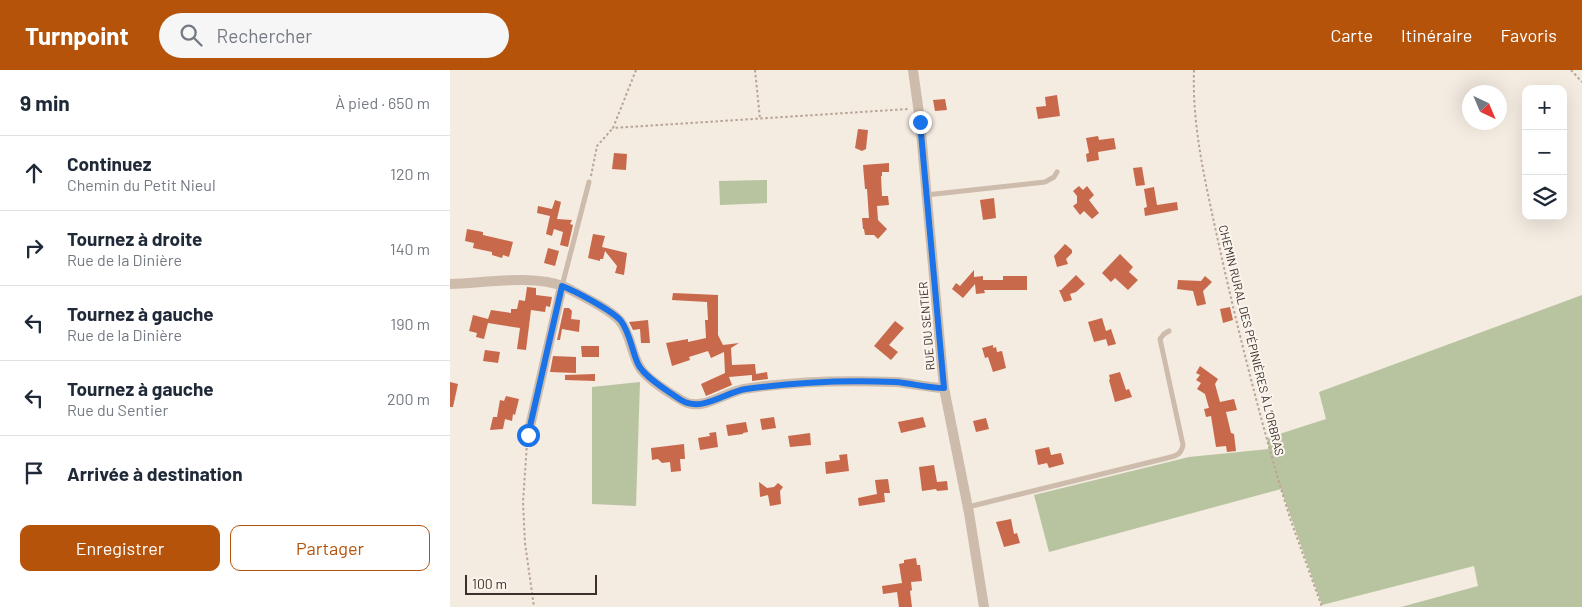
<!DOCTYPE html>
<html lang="fr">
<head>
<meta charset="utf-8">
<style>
	body { margin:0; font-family:Barlow,sans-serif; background:#f6f6f7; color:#1f2937 }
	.controls { position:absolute; right:15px; top:15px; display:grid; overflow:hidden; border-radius:10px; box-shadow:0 5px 20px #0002 }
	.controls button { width:45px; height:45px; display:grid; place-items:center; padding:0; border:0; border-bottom:1px solid #e0e1e3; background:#fff; color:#1f2937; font:25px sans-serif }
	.compass { position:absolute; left:1012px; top:15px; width:45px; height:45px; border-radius:50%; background:#fff; box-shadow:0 5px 20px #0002; rotate:136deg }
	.scale { position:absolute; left:15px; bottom:12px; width:132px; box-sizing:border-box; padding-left:5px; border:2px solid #3b302b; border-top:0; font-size:14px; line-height:18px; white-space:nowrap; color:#3b302b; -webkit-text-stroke:4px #fbf5ee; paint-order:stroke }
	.stop { position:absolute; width:15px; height:15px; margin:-11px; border:4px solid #1a73e8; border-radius:50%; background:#fff }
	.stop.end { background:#1a73e8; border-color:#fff; box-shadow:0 1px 5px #0008 }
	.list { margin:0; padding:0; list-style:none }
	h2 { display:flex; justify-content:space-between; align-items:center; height:65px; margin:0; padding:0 20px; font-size:21px }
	h2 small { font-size:16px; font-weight:400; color:#747a83 }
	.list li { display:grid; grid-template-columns:32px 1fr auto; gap:15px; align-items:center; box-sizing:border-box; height:75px; padding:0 20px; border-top:1px solid #e0e1e3 }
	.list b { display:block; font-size:19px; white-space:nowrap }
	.list p { margin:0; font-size:16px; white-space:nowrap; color:#747a83 }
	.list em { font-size:16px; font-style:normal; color:#747a83 }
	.actions { display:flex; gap:10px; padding:15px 20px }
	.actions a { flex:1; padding:11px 0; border:1px solid #b45309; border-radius:10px; text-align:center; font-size:18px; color:#b45309 }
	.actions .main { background:#b45309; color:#fff }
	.icon { flex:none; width:28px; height:28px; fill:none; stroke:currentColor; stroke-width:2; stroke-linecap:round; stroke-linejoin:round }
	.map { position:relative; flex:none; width:1132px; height:537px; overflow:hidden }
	header { display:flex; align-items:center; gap:30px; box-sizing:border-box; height:70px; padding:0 25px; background:#b45309; color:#fff }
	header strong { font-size:24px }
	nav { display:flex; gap:28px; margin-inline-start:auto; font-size:18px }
	.search { width:350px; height:45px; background:#f6f6f7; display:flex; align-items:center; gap:12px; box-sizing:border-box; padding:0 18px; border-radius:28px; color:#747a83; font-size:19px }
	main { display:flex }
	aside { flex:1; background:#fff }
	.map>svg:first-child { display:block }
</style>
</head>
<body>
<header>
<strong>Turnpoint</strong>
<div class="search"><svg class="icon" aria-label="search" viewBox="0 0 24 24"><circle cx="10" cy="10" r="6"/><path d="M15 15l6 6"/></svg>Rechercher</div>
<nav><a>Carte</a><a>Itinéraire</a><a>Favoris</a></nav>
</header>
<main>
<aside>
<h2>9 min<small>À pied · 650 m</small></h2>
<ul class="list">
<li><svg class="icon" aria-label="ahead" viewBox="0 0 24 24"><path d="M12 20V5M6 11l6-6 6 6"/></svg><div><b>Continuez</b><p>Chemin du Petit Nieul</p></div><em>120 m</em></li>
<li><svg class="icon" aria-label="right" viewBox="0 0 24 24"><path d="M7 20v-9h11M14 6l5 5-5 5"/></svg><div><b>Tournez à droite</b><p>Rue de la Dinière</p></div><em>140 m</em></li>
<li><svg class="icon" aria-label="left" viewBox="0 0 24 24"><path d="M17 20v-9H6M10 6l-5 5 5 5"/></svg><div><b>Tournez à gauche</b><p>Rue de la Dinière</p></div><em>190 m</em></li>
<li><svg class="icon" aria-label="left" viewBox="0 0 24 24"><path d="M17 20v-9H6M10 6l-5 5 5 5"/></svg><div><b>Tournez à gauche</b><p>Rue du Sentier</p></div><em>200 m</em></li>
<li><svg class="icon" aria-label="arrive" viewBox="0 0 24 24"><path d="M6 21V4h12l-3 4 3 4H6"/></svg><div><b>Arrivée à destination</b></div></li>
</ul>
<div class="actions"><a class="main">Enregistrer</a><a>Partager</a></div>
</aside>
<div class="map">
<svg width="1132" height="537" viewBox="0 0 1132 537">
	<rect width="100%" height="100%" fill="#f4ebe1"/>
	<!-- green -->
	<g fill="#b8c4a0">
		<path d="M317,110V133L270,135L269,111Z"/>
		<path d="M1132,225V537H951L1028,516L1024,496L872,535L831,419L599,482L584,425L739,387L819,379L817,368L876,349L869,322Z"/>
		<path d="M190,312L186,436L142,434V317Z"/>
	</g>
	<!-- building -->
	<g fill="#c8694b">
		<path d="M607,25L610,46L588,49L586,37L596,36L595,27Z"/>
		<path d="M495,29L497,40L485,41L483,30Z"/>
		<path d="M408,59L418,60L416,79L412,81L405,78Z"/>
		<path d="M648,66L649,70L664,68L666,79L648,82L649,90L637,92L636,84L639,83L636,68Z"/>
		<path d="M164,83L177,84L176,100L162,99Z"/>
		<path d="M439,93V102H432V106H431L432,126H438L439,135L427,136L428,150L437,159L428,169L424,165H415L414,159H413L412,148H419L417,119H415L413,95Z"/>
		<path d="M692,97L695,115L686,116L683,98Z"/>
		<path d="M629,116L633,120L637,116L644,125L639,130L649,143L642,149L634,141L630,145L623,136L627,133V126L623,121Z"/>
		<path d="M704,117L707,135L727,132L728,140L695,146L694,138L697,137L694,119Z"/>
		<path d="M544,128L546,148L533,150L530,130Z"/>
		<path d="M105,130L111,132L107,149L122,150L120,154L123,155L118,177L110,175L113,162L104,159L102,166L96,164L100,146L87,143L88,136L102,139Z"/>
		<path d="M17,159L33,162V165L63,172L59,187L53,185L52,188L42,185V182L23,178L24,173L15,171Z"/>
		<path d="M143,164L155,166L152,177L177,183L174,205L165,203L167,196L155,181L153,189H150V191L138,188Z"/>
		<path d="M615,174L622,180V183L616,189L618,194L607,197L604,186Z"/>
		<path d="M98,178L109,181L105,196L94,193Z"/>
		<path d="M670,184L683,197L679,202L688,210L678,220L665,208L661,212L652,203Z"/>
		<path d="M524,200V207L533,206V210H553V206H577V220H534L535,223L526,224L525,214L513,228L502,219L506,213L510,216Z"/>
		<path d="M626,205L635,214L626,222L620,224L622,230L614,232L609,220H611Z"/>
		<path d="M755,206L762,212L753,221L756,234L747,236L743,221L727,219L728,210L751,211Z"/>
		<path d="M77,217L86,218V225L102,227L100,237L96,236L95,242L81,240L76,280L67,279L70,258L38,253L34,269L26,267L27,263L19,261L23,245L38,249L41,240L61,243V239H67L69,230L75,231Z"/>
		<path d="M223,223L268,225V265L273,275L289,273L281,278L282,295L305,294L306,304L317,302L318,309L302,311V305L279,307L282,315L256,326L251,314L275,303L274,282L261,288L258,281L239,287L240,290L222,296L216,273L238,269V272L256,268L255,250H258L257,232L222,230Z"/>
		<path d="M780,237L783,250L773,253L770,239Z"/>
		<path d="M114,238H119L122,241L121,249L130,250L129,262L112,259L110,270H107Z"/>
		<path d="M652,248L656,261L661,259L666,274L658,276L656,269L644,272L638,252Z"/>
		<path d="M198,250L200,273H191L190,259L183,260L179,252Z"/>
		<path d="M445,251L454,258L439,275L448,282L441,290L424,276Z"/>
		<path d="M543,275V278L546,277L547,282L552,281L556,298L543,302L538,287L535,288L532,278Z"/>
		<path d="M131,276H149V287H132Z"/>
		<path d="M35,280L50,282L48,293L33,291Z"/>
		<path d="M103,286L126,287V303L100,302Z"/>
		<path d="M750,296L768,309L765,314L770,332L784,329L787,340L776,342L781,363L784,364L786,381L777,382L776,376L766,377L761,346L756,347L754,339L759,338L755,324L747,319L751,313L746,310L750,305L746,303Z"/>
		<path d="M670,302L676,320L679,319L682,327L665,332L659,310L660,309L659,305Z"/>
		<path d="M145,304V311L115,310V305Z"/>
		<path d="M0,312L8,314L3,337H0Z"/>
		<path d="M56,326L69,329L65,345L63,344L62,351L55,349L53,359L40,360L43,347H47L50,330L54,331Z"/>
		<path d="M324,347L326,358L312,360L310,349Z"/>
		<path d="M473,347L476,357L451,363L448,352Z"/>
		<path d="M536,348L539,359L526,362L523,351Z"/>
		<path d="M296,352L298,362L293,363V364L278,366L276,355Z"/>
		<path d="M266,362L268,377L250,380L248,368L260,366L259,363Z"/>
		<path d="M360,363L361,375L340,377L338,366Z"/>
		<path d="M234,374L235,389H230L231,401L221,402L220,392L212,393L208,389L202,390L201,378Z"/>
		<path d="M599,377L601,385L611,383L614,394L599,398L597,393L588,395L585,380Z"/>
		<path d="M397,384L399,401L376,404L375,392L390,390L389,385Z"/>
		<path d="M484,395L487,412L497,411L498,420L487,421L486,419L472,421L469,397Z"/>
		<path d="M438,409L440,423H434L435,432L409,436L408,428L427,424L425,410Z"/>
		<path d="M309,412L317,418L324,417L328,413L333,417L330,421L331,434L320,436L318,425L310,427Z"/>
		<path d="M561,449L564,464L567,463L570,473L554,477L546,452Z"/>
		<path d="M466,488L467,495H470L472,511L461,512L462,520L460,521L462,537H449L447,522L433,524L432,516L452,513L449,494L454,493V490Z"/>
	</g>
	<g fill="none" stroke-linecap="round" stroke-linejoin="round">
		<!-- path -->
		<g stroke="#b9a596" stroke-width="2" stroke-dasharray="2.5 2.5" stroke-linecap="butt">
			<path d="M186,0L163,58L458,39"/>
			<path d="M305,0L310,49"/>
			<path d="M744,0C742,53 754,106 765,157C784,245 806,333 831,419L841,451L872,537"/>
			<path d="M1121,0L1132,12"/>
			<path d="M141,106L147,76L163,58"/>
			<path d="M77,373L73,432L75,473L84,537"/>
		</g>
		<!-- lane -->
		<g stroke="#cdbbac" stroke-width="5">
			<path d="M476,125L595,112L604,107L607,102"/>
			<path d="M112,216L139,112"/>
			<path d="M518,437L717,388C726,386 731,385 733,375L710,269L714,264L719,261"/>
		</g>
		<!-- street -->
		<g stroke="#cdbbac" stroke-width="10">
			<path d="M463,0L470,51L494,318L519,443L534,537"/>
			<path d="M0,214C35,213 83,204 115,217C130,225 160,239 170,251C180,263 181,282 189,296C195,308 221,324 233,331C252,342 275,322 294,319C343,311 395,310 445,312C462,313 477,318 494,318"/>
			<path d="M78,365L112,216"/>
		</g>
	</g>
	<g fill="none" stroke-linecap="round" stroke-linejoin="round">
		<!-- route -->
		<path stroke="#1a73e8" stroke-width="6" d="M78,365L112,216C125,221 163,241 171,251C180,263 182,281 188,294C194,307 219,322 231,330C252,343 275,322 296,319C346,312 395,310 445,312C461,313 477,318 494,318L470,52"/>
	</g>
	<g text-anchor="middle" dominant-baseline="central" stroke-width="4" stroke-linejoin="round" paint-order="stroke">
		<!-- street labels -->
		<g font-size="12" fill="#3b302b" stroke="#fbf5ee">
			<text transform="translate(476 256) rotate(-95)">RUE DU SENTIER</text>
			<text transform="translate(802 270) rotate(76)">CHEMIN RURAL DES PÉPINIÈRES À L’ORBRAS</text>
		</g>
	</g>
</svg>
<div class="controls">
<button>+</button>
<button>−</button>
<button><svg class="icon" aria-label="layers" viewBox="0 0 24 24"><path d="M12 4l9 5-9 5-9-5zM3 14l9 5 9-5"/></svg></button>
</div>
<svg class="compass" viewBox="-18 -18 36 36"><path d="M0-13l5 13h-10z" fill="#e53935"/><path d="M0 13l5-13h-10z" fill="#747a83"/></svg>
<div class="scale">100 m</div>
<div class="stop" style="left:78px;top:365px"></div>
<div class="stop end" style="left:470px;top:52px"></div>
</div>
</main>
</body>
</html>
